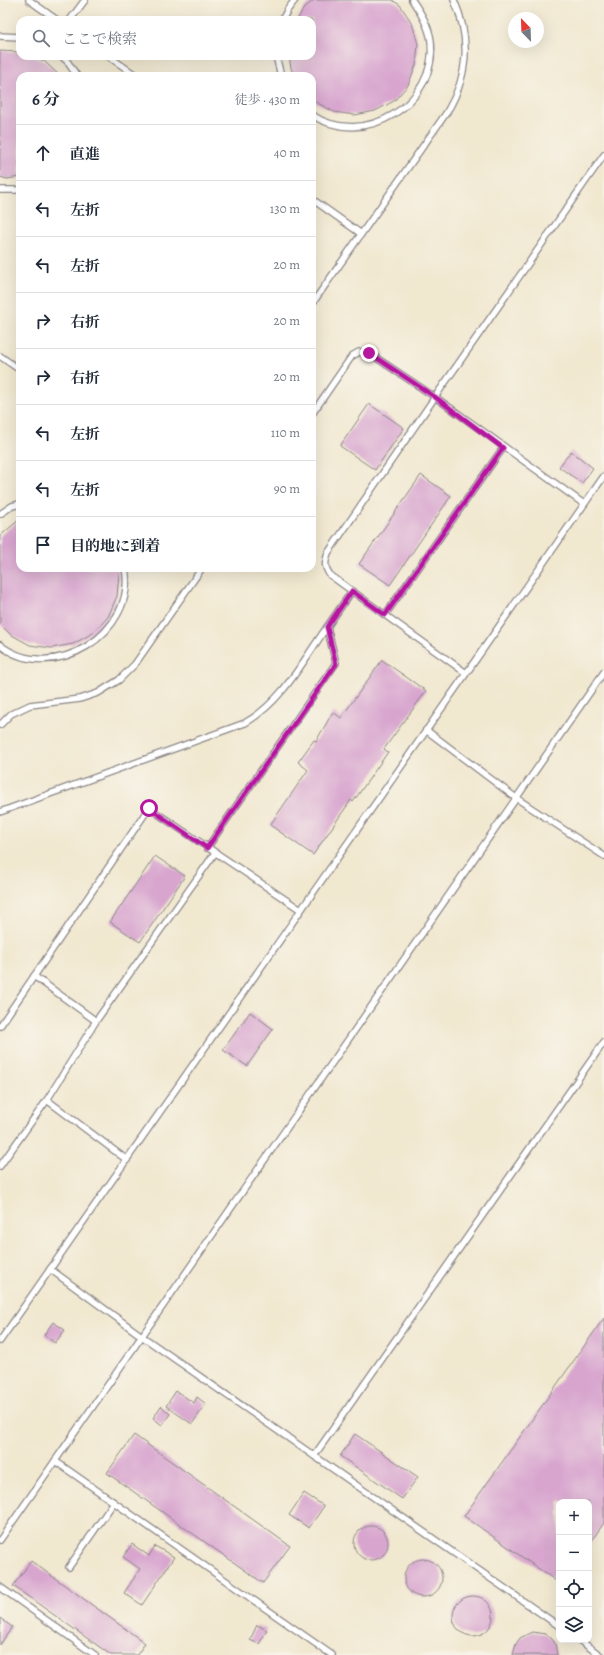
<!DOCTYPE html>
<html lang="ja">
<head>
<meta charset="utf-8">
<style>
	body { margin:0; font-family:Alegreya,"Noto Serif JP",serif; background:#f2f2f3; color:#1f2937 }
	.controls { position:absolute; right:12px; bottom:12px; display:grid; overflow:hidden; border-radius:8px; box-shadow:0 4px 16px #0002 }
	.controls button { width:36px; height:36px; display:grid; place-items:center; padding:0; border:0; border-bottom:1px solid #e0e1e3; background:#fff; color:#1f2937; font:20px sans-serif }
	.compass { position:absolute; left:508px; top:12px; width:36px; height:36px; border-radius:50%; background:#fff; box-shadow:0 4px 16px #0002; rotate:337deg }
	.stop { position:absolute; width:12px; height:12px; margin:-9px; border:3px solid #b5179e; border-radius:50%; background:#fff }
	.stop.end { background:#b5179e; border-color:#fff; box-shadow:0 1px 4px #0008 }
	.list { margin:0; padding:0; list-style:none }
	h2 { display:flex; justify-content:space-between; align-items:center; height:52px; margin:0; padding:0 16px; font-size:17px }
	h2 small { font-size:13px; font-weight:400; color:#747a83 }
	.list li { display:grid; grid-template-columns:26px 1fr auto; gap:12px; align-items:center; box-sizing:border-box; height:56px; padding:0 16px; border-top:1px solid #e0e1e3 }
	.list b { display:block; font-size:15px; white-space:nowrap }
	.list em { font-size:13px; font-style:normal; color:#747a83 }
	.icon { flex:none; width:22px; height:22px; fill:none; stroke:currentColor; stroke-width:2; stroke-linecap:round; stroke-linejoin:round }
	.map { position:relative; flex:none; width:604px; height:1655px; overflow:hidden }
	.search { position:absolute; background:#fff; box-shadow:0 4px 16px #0002; left:16px; top:16px; width:300px; height:44px; display:flex; align-items:center; gap:10px; box-sizing:border-box; padding:0 14px; border-radius:12px; color:#747a83; font-size:15px }
	.panel { position:absolute; background:#fff; box-shadow:0 4px 16px #0002; left:16px; top:72px; width:300px; height:500px; border-radius:12px }
	.map>svg:first-child { display:block }
</style>
</head>
<body>
<div class="map">
<svg width="604" height="1655" viewBox="0 0 604 1655">
	<rect width="100%" height="100%" fill="#f7f3e8"/>
	<filter id="ink" filterUnits="userSpaceOnUse"><feTurbulence type="fractalNoise" baseFrequency=".025" numOctaves="2"/><feDisplacementMap in="SourceGraphic" scale="8" xChannelSelector="R" yChannelSelector="G"/><feConvolveMatrix kernelMatrix="1 2 1 2 8 2 1 2 1" color-interpolation-filters="sRGB"/></filter>
	<filter id="wash" filterUnits="userSpaceOnUse"><feTurbulence type="fractalNoise" baseFrequency=".012" numOctaves="4" result="noise"/><feDisplacementMap in="SourceGraphic" scale="16" xChannelSelector="R" yChannelSelector="G"/><feGaussianBlur stdDeviation="0.9" result="paint"/><feColorMatrix in="noise" values="0 0 0 0 0 0 0 0 0 0 0 0 0 0 0 0 0 1.4 0 .05"/><feComposite in="paint" operator="in"/></filter>
	<g filter="url(#wash)">
		<rect width="100%" height="100%" fill="#f1e8d0"/>
		<g id="blocks">
			<!-- building -->
			<g fill="#d8a5cf">
				<path d="M314,0H392L400,5L412,23L418,44L416,65L408,85L394,101L375,111L355,115L334,112L312,100V76H294L291,68L289,56H312V20H297L304,8Z"/>
				<path d="M0,51L20,52V56H33L44,61L60,76H20V177L7,179L0,177Z"/>
				<path d="M369,404L404,428L375,470L340,446Z"/>
				<path d="M571,451L593,468L582,483L559,467Z"/>
				<path d="M421,475L451,496L390,585L359,564Z"/>
				<path d="M20,519V568H117L119,574L117,596L108,617L93,633L73,644L51,648L30,645L10,634L0,624V536Z"/>
				<path d="M382,660L426,691L384,749L388,752L353,802L351,800L313,855L270,825L308,770L298,762L314,740L316,741L333,712L341,718Z"/>
				<path d="M155,856L185,876L140,942L110,922Z"/>
				<path d="M250,1012L273,1029L247,1066L223,1050Z"/>
				<path d="M604,1318V1523L589,1544V1502H559V1583L464,1516Z"/>
				<path d="M53,1322L65,1330L55,1343L44,1335Z"/>
				<path d="M176,1391L194,1403L197,1397L206,1404L192,1424L166,1406Z"/>
				<path d="M161,1406L170,1414L162,1425L153,1418Z"/>
				<path d="M355,1434L418,1477L402,1499L340,1456Z"/>
				<path d="M134,1435L290,1546L263,1583L107,1473Z"/>
				<path d="M304,1493L324,1506L309,1528L289,1515Z"/>
				<circle cx="371" cy="1543" r="17"/>
				<path d="M132,1544L149,1556L155,1546L174,1557L142,1605L124,1593L140,1569L123,1557Z"/>
				<circle cx="423" cy="1578" r="19"/>
				<path d="M31,1561L145,1643L137,1655H111L13,1586Z"/>
				<circle cx="473" cy="1616" r="20"/>
				<path d="M0,1618L12,1627L0,1645Z"/>
				<path d="M257,1625L267,1630L259,1644L250,1640Z"/>
				<path d="M532,1632L546,1634L551,1638L555,1643L557,1655H513L516,1644L520,1638Z"/>
			</g>
		</g>
	</g>
	<g filter="url(#ink)">
		<use href="#blocks" fill-opacity="0" stroke="#8a8586" stroke-width="1"/>
		<g fill="none" stroke-linecap="round" stroke-linejoin="round">
			<!-- service casing -->
			<g stroke="#8a8586" stroke-width="8">
				<g id="service">
					<path d="M29,0L57,20"/>
					<path d="M70,20L85,0"/>
					<path d="M282,20L288,9L295,0"/>
					<path d="M0,36L20,37"/>
					<path d="M61,56L67,61L77,76"/>
					<path d="M108,56L137,76"/>
					<path d="M276,56L281,76"/>
					<path d="M312,115C364,149 438,104 431,41C429,26 421,13 412,0"/>
					<path d="M0,190H20"/>
					<path d="M312,199L360,233"/>
					<path d="M312,304L447,112C469,75 471,39 454,0"/>
					<path d="M0,356L20,370"/>
					<path d="M312,414L352,356L359,352L369,353L435,397L328,553C325,562 324,567 330,575L385,615"/>
					<path d="M584,504L435,397L604,155"/>
					<path d="M0,514L12,506L20,504"/>
					<path d="M0,645C52,686 138,633 125,568"/>
					<path d="M466,673L385,615L503,448"/>
					<path d="M0,725L11,714L30,705L80,699L98,693L119,680L135,664L202,568"/>
					<path d="M426,730L516,798L604,856"/>
					<path d="M0,812L245,723C282,702 303,661 327,627"/>
					<path d="M207,848L336,663L327,627L352,591"/>
					<path d="M34,976L96,1021"/>
					<path d="M0,1026L149,808L301,910"/>
					<path d="M47,1100L127,1160"/>
					<path d="M0,1166L47,1100L96,1021L215,853"/>
					<path d="M50,1269L143,1337L559,1626"/>
					<path d="M0,1341L604,476"/>
					<path d="M314,1456L604,1042"/>
					<path d="M55,1461L332,1655"/>
					<path d="M0,1540L604,672"/>
					<path d="M69,1567L114,1502"/>
					<path d="M0,1587L95,1655"/>
					<path d="M579,1640L600,1655"/>
				</g>
			</g>
			<!-- service -->
			<use href="#service" stroke="#fff" stroke-width="5.5"/>
		</g>
	</g>
	<g fill="none" stroke-linecap="round" stroke-linejoin="round" filter="url(#ink)">
		<!-- route -->
		<path stroke="#b5179e" stroke-width="5" d="M149,808L207,848L336,664L327,627L352,591L385,615L503,448L435,397L369,353"/>
	</g>
</svg>
<div class="controls">
<button>+</button>
<button>−</button>
<button><svg class="icon" aria-label="locate" viewBox="0 0 24 24"><circle cx="12" cy="12" r="6"/><path d="M12 2v4M12 18v4M2 12h4M18 12h4"/></svg></button>
<button><svg class="icon" aria-label="layers" viewBox="0 0 24 24"><path d="M12 4l9 5-9 5-9-5zM3 14l9 5 9-5"/></svg></button>
</div>
<svg class="compass" viewBox="-18 -18 36 36"><path d="M0-13l5 13h-10z" fill="#e53935"/><path d="M0 13l5-13h-10z" fill="#747a83"/></svg>
<div class="stop" style="left:149px;top:808px"></div>
<div class="stop end" style="left:369px;top:353px"></div>
<div class="search"><svg class="icon" aria-label="search" viewBox="0 0 24 24"><circle cx="10" cy="10" r="6"/><path d="M15 15l6 6"/></svg>ここで検索</div>
<section class="panel">
<h2>6 分<small>徒歩 · 430 m</small></h2>
<ul class="list">
<li><svg class="icon" aria-label="ahead" viewBox="0 0 24 24"><path d="M12 20V5M6 11l6-6 6 6"/></svg><div><b>直進</b></div><em>40 m</em></li>
<li><svg class="icon" aria-label="left" viewBox="0 0 24 24"><path d="M17 20v-9H6M10 6l-5 5 5 5"/></svg><div><b>左折</b></div><em>130 m</em></li>
<li><svg class="icon" aria-label="left" viewBox="0 0 24 24"><path d="M17 20v-9H6M10 6l-5 5 5 5"/></svg><div><b>左折</b></div><em>20 m</em></li>
<li><svg class="icon" aria-label="right" viewBox="0 0 24 24"><path d="M7 20v-9h11M14 6l5 5-5 5"/></svg><div><b>右折</b></div><em>20 m</em></li>
<li><svg class="icon" aria-label="right" viewBox="0 0 24 24"><path d="M7 20v-9h11M14 6l5 5-5 5"/></svg><div><b>右折</b></div><em>20 m</em></li>
<li><svg class="icon" aria-label="left" viewBox="0 0 24 24"><path d="M17 20v-9H6M10 6l-5 5 5 5"/></svg><div><b>左折</b></div><em>110 m</em></li>
<li><svg class="icon" aria-label="left" viewBox="0 0 24 24"><path d="M17 20v-9H6M10 6l-5 5 5 5"/></svg><div><b>左折</b></div><em>90 m</em></li>
<li><svg class="icon" aria-label="arrive" viewBox="0 0 24 24"><path d="M6 21V4h12l-3 4 3 4H6"/></svg><div><b>目的地に到着</b></div></li>
</ul>
</section>
</div>
</body>
</html>
